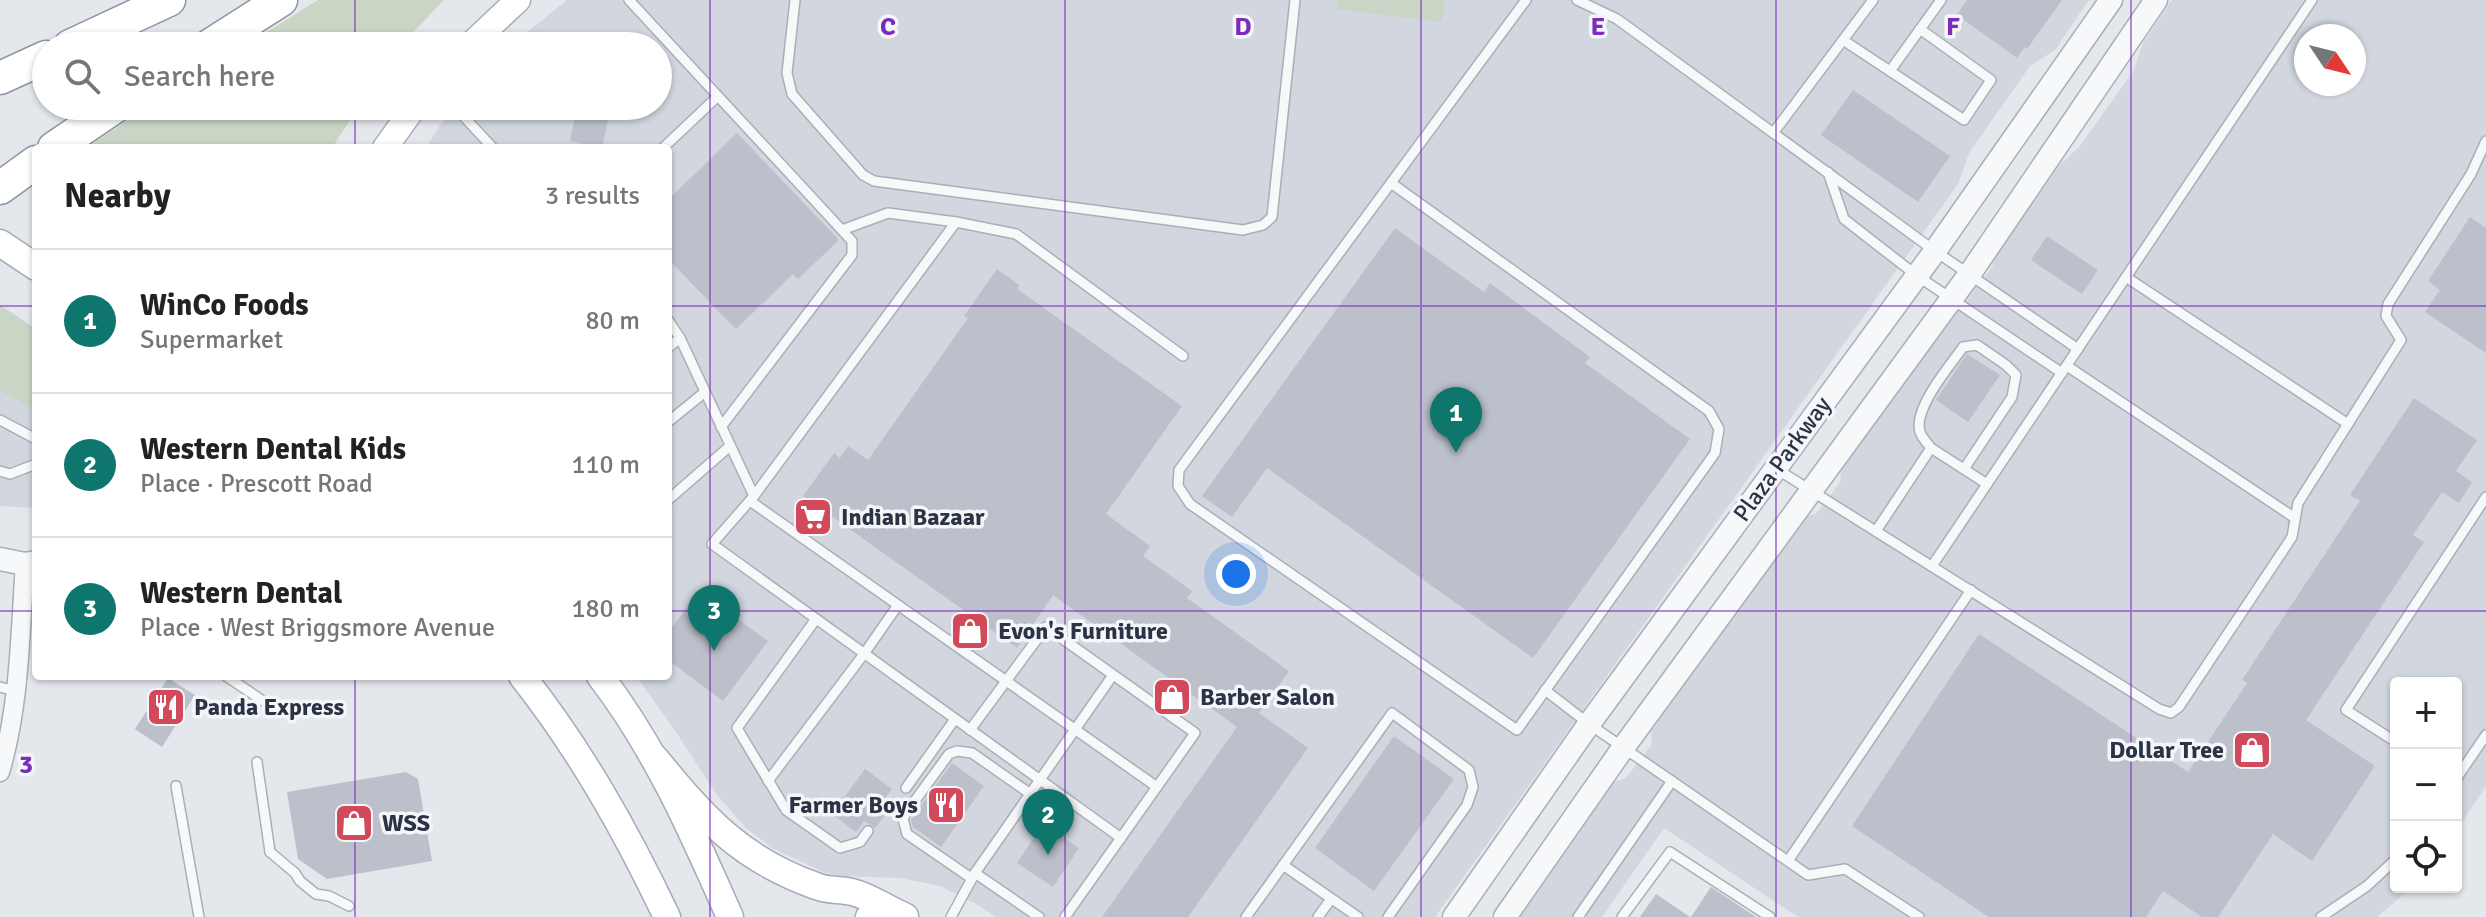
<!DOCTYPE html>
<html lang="en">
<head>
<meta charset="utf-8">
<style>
	body { margin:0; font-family:Signika,sans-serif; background:#f6f6f6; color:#222 }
	.controls { position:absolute; right:24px; bottom:24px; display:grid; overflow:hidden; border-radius:8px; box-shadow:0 2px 6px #0004 }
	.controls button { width:72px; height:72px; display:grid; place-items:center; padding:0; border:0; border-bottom:2px solid #e0e0e0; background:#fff; color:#222; font:40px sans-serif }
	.compass { position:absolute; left:2294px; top:24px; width:72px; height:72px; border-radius:50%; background:#fff; box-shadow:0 2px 6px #0004; rotate:125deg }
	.you { position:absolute; left:1236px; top:574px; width:28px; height:28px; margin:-20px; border:6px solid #fff; border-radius:50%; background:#1a73e8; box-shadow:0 0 0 12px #1a73e833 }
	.badge { display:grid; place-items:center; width:52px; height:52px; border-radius:50%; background:#0f766e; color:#fff; font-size:26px; font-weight:700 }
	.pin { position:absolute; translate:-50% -66px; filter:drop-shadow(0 2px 4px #0008) }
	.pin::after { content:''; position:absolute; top:42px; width:28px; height:24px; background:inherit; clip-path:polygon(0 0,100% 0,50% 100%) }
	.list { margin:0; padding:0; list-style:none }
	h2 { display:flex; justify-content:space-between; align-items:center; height:104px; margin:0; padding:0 32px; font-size:34px }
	h2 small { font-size:26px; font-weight:400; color:#767676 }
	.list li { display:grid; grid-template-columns:52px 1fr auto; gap:24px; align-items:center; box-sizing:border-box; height:144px; padding:0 32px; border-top:2px solid #e0e0e0 }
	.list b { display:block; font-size:30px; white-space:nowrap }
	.list p { margin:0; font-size:26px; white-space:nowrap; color:#767676 }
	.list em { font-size:26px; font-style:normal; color:#767676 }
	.icon { flex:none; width:44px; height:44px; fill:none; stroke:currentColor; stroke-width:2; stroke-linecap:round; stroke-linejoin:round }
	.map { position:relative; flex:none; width:2486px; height:917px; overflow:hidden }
	.search { position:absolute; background:#fff; box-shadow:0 2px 6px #0004; left:32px; top:32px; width:640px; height:88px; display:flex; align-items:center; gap:20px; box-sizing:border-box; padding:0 28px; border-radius:44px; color:#767676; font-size:30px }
	.panel { position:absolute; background:#fff; box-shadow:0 2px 6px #0004; left:32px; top:144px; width:640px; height:536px; border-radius:8px }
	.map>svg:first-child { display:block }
</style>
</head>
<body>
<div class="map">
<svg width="2486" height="917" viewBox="0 0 2486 917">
	<rect width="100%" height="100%" fill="#e4e7ec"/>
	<!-- built -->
	<g fill="#d2d6de" fill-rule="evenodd">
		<path d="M567,0H2089L2055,50L2030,66L1969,153L1958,184L1435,917H996L978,905L940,886L900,878L839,876L823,872L772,848L746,828L717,795L674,729L636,676H668V148H426L440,125L457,106H658V46H510Z"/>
		<path d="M2172,0H2486V786L2456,831V683H2396V887H2412L2377,917H1798L1664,828L1602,917H1518L1612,783L1626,778L1652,744L1651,732L1803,517L1816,514L1841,481L1840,466L1940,326L1951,321L1993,266L1991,256L2053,171L2080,146L2134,70L2143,43ZM2306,36H2354V84H2306Z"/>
		<path d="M0,391L36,410V508L0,506Z"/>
	</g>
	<!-- green -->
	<g fill="#c9d6c5">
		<path d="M318,0H444L400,46H245Z"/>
		<path d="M1338,0H1445L1442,22L1337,9Z"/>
		<path d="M150,106H359L332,148H85Z"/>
		<path d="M0,305L36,329V410L0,391Z"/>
	</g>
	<!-- building -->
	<g fill="#bbc0ca">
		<path d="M1967,0H2062L2027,49L2025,47L2017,58L1957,15Z"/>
		<path d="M1853,90L1950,156L1918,202L1821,135Z"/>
		<path d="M577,106H611L602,148L570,141Z"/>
		<path d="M737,133L839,240L798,279L793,274L736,329L668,259V200Z"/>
		<path d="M2470,217L2486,228V353L2425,312L2440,290L2428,281Z"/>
		<path d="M1395,228L1484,292L1490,283L1590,357L1585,363L1690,439L1533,658L1267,468L1232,517L1202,496Z"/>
		<path d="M2047,236L2098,270L2082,294L2031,260Z"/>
		<path d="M997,269L1019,285L1017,289L1182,406L1106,514L1150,546L1143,556L1192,591L1187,598L1289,671L1259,713L1308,748L1188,917H1102L1237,727L1053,595L1017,648L803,496L834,453L840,458L848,446L868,460L968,318L964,316Z"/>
		<path d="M1967,354L2000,375L1968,422L1936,400Z"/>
		<path d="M2414,398L2477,440L2456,471L2472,482L2459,503L2442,492L2413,535L2424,542L2306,720L2375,766L2312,861L2273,834L2218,917H2202L2163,891L2146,917H1989L1852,826L1979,634L2188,772L2247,683L2242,680L2360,501L2350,495Z"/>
		<path d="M699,591L768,641L723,701L668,660V633Z"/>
		<path d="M168,678L195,695L162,747L135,729Z"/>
		<path d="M1394,736L1454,779L1374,891L1315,848Z"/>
		<path d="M952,763L984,786L941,847L913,827L911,820Z"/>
		<path d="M865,769L892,789L880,805L888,811L875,828L864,821L856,832L832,814Z"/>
		<path d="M406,772L418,779L432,861L327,879L298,859L287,792Z"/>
		<path d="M1047,818L1063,828L1059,835L1079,848L1053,887L1017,863Z"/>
		<path d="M1711,887L1756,917H1691Z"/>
		<path d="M1656,894L1690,917H1640Z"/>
	</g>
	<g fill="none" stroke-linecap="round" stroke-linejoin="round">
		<!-- service casing -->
		<g stroke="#a9aeb7" stroke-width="12">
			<g id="service">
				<path d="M629,0L852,241V255L721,427"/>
				<path d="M795,0L787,73L792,94L863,175L874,181L1243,230L1263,225L1272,217L1295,0"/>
				<path d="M1577,0L1617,19L1935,251L2078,349"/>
				<path d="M1843,40L1964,120L1991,80L1920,29"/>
				<path d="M1890,71L1941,0"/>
				<path d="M454,106L493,148"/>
				<path d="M1774,132L1873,0"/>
				<path d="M663,148L717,97"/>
				<path d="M1828,172L1844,219L1916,275L2062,373"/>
				<path d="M1391,183L1709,411L1719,429L1715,453L1517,730L1190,504L1178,486L1179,470L1526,0"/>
				<path d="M956,222L754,496L712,544L1121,838"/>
				<path d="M842,230L888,213L956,222L1016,234L1183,356"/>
				<path d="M2126,277L2348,424"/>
				<path d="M668,320L680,338L754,496"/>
				<path d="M668,348L680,338"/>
				<path d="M2067,366L2295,518"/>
				<path d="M0,420L36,439"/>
				<path d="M668,422L705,392"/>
				<path d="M1931,448C1927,443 1922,438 1920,432C1913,408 1950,366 1963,347L1977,345L2006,365L2016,375L2012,397L1964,469"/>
				<path d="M1775,468L2159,709L2171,713L2179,707L2292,537L2298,503L2401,340L2386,316L2388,304L2471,174L2486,141"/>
				<path d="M0,471L10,474L36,464"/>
				<path d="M668,500L730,446"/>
				<path d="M750,501L1157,787"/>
				<path d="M1876,531L1931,448L1987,484"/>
				<path d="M1932,566L2312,0"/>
				<path d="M816,619L737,728L786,810L840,848L860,842L868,831"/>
				<path d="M226,676L272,707"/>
				<path d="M0,687L16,691"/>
				<path d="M1545,690L1589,724L1808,875L1845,869L1919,917"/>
				<path d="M970,730L1046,627L1195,733L1065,917"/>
				<path d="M2396,742L2346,710L2486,497"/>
				<path d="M257,762L270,852L295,873L300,881L316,894L329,896L349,906"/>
				<path d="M2456,779L2486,735"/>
				<path d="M768,781L864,654L898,605"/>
				<path d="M176,786L199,917"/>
				<path d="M906,788L955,719"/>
				<path d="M1788,861L1971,590"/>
				<path d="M1283,865L1358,917"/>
				<path d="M975,873L1039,917"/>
				<path d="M971,878L907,834L903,819L906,813L949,754L957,751L972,753L1029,793"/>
				<path d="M951,917L975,873L1113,675"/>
				<path d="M1246,917L1392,713L1469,770L1473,787L1467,805L1388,917"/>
				<path d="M1318,917L1331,899"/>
				<path d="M1578,917L1672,781"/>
				<path d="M1622,917L1670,852L1770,917"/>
				<path d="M2321,917L2367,886L2396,859"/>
			</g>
		</g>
		<!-- minor casing -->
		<g stroke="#a9aeb7" stroke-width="21">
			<path id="minor" d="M0,772C20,705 20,633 25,564"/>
		</g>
		<!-- tertiary casing -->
		<g stroke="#a9aeb7" stroke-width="25">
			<g id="tertiary">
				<path d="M0,559L25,564L36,562"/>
				<path d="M1454,917L1589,724L1935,251L2111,0"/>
				<path d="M1505,917L1623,748L1969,275L2156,0"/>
			</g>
		</g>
		<!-- secondary casing -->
		<g stroke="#a9aeb7" stroke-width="27">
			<g id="secondary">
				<path d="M469,46L518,0"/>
				<path d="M385,148L415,106"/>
				<path d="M868,917L906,916"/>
			</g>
		</g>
		<!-- primary casing -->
		<g stroke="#a3abb8" stroke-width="29">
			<g id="primary">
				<path d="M0,243L36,267"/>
				<path d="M522,676C581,751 626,831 667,917"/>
				<path d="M600,676C656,749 693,833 730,917"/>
				<path d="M655,758C704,818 740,859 816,886C827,891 840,889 852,892C869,896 886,908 902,915"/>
			</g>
		</g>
		<!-- motorway casing -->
		<g stroke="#8b94a3" stroke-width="35">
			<g id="motorway">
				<path d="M70,46L169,0"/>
				<path d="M209,46L281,0"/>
				<path d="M0,78L46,57"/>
				<path d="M54,148L116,106"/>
				<path d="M0,188L36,162"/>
			</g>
		</g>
		<!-- service -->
		<use href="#service" stroke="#f7f8fa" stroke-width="9"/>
		<!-- minor -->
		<use href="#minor" stroke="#f7f8fa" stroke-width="18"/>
		<!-- tertiary -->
		<use href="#tertiary" stroke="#f7f8fa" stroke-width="22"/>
		<!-- secondary -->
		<use href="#secondary" stroke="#fff" stroke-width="24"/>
		<!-- primary -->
		<use href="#primary" stroke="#fff" stroke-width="26"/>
		<!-- motorway -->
		<use href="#motorway" stroke="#fff" stroke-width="32"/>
	</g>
	<!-- grid -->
	<path fill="none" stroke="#7b2cbf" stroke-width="2" stroke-opacity="0.55" d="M355,0V46M710,0V917M1065,0V917M1421,0V917M1776,0V917M2131,0V917M355,106V148M0,306H36M668,306H2486M0,611H36M668,611H2486M355,676V917"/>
	<!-- icons -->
	<defs>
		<g id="supermarket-square" transform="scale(2)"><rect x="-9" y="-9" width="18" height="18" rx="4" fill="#d1495b" stroke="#f4f6f9"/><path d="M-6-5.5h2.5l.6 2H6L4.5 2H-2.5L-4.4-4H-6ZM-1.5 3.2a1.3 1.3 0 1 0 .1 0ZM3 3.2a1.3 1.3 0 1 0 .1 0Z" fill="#fff"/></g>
		<g id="shop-square" transform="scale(2)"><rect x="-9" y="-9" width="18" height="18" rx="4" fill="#d1495b" stroke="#f4f6f9"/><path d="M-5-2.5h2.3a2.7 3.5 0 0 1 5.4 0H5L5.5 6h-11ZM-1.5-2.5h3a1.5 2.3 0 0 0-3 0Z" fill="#fff"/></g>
		<g id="restaurant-square" transform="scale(2)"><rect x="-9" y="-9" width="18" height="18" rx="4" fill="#d1495b" stroke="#f4f6f9"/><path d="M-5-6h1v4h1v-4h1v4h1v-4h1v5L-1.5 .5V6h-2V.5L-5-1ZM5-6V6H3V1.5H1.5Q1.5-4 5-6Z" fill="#fff"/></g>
	</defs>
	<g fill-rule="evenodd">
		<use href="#supermarket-square" x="813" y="517"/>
		<use href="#shop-square" x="970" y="631"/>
		<use href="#shop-square" x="1172" y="697"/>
		<use href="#restaurant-square" x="166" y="707"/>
		<use href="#shop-square" x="2252" y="750"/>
		<use href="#restaurant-square" x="946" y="805"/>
		<use href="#shop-square" x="354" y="823"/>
	</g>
	<g text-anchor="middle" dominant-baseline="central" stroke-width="7" stroke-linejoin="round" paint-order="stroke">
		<!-- street labels -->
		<g font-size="24" fill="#2b3445" stroke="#f4f6f9">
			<text transform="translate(1782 459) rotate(-54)">Plaza Parkway</text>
		</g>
		<!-- poi labels -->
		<g font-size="24" font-weight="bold" fill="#2b3445" stroke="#f4f6f9" text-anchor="start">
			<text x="841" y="517">Indian Bazaar</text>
			<text x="998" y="631">Evon's Furniture</text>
			<text x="1200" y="697">Barber Salon</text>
			<text x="194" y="707">Panda Express</text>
			<text x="2224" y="750" text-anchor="end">Dollar Tree</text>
			<text x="918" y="805" text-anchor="end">Farmer Boys</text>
			<text x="382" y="823">WSS</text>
		</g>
	</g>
	<g font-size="26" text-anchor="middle" font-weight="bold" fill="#7b2cbf" stroke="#f4f6f9" stroke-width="7" stroke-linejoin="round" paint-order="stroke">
		<text x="888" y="35">C</text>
		<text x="1243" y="35">D</text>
		<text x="1598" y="35">E</text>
		<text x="1953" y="35">F</text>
		<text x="26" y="773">3</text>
	</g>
</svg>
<div class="controls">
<button>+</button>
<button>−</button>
<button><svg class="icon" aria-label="locate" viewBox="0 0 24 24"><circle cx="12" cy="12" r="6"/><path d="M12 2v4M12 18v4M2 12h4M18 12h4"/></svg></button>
</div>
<svg class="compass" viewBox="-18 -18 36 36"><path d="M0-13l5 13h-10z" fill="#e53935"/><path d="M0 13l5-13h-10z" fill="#767676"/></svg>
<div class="you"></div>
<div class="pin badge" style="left:1456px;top:453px">1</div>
<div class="pin badge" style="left:1048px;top:855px">2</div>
<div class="pin badge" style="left:714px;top:651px">3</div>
<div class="search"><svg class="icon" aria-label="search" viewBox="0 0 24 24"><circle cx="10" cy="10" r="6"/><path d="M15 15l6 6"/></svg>Search here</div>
<section class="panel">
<h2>Nearby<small>3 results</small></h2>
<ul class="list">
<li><span class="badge">1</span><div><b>WinCo Foods</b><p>Supermarket</p></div><em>80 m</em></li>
<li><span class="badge">2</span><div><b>Western Dental Kids</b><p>Place · Prescott Road</p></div><em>110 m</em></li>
<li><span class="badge">3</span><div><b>Western Dental</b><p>Place · West Briggsmore Avenue</p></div><em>180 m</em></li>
</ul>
</section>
</div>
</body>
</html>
